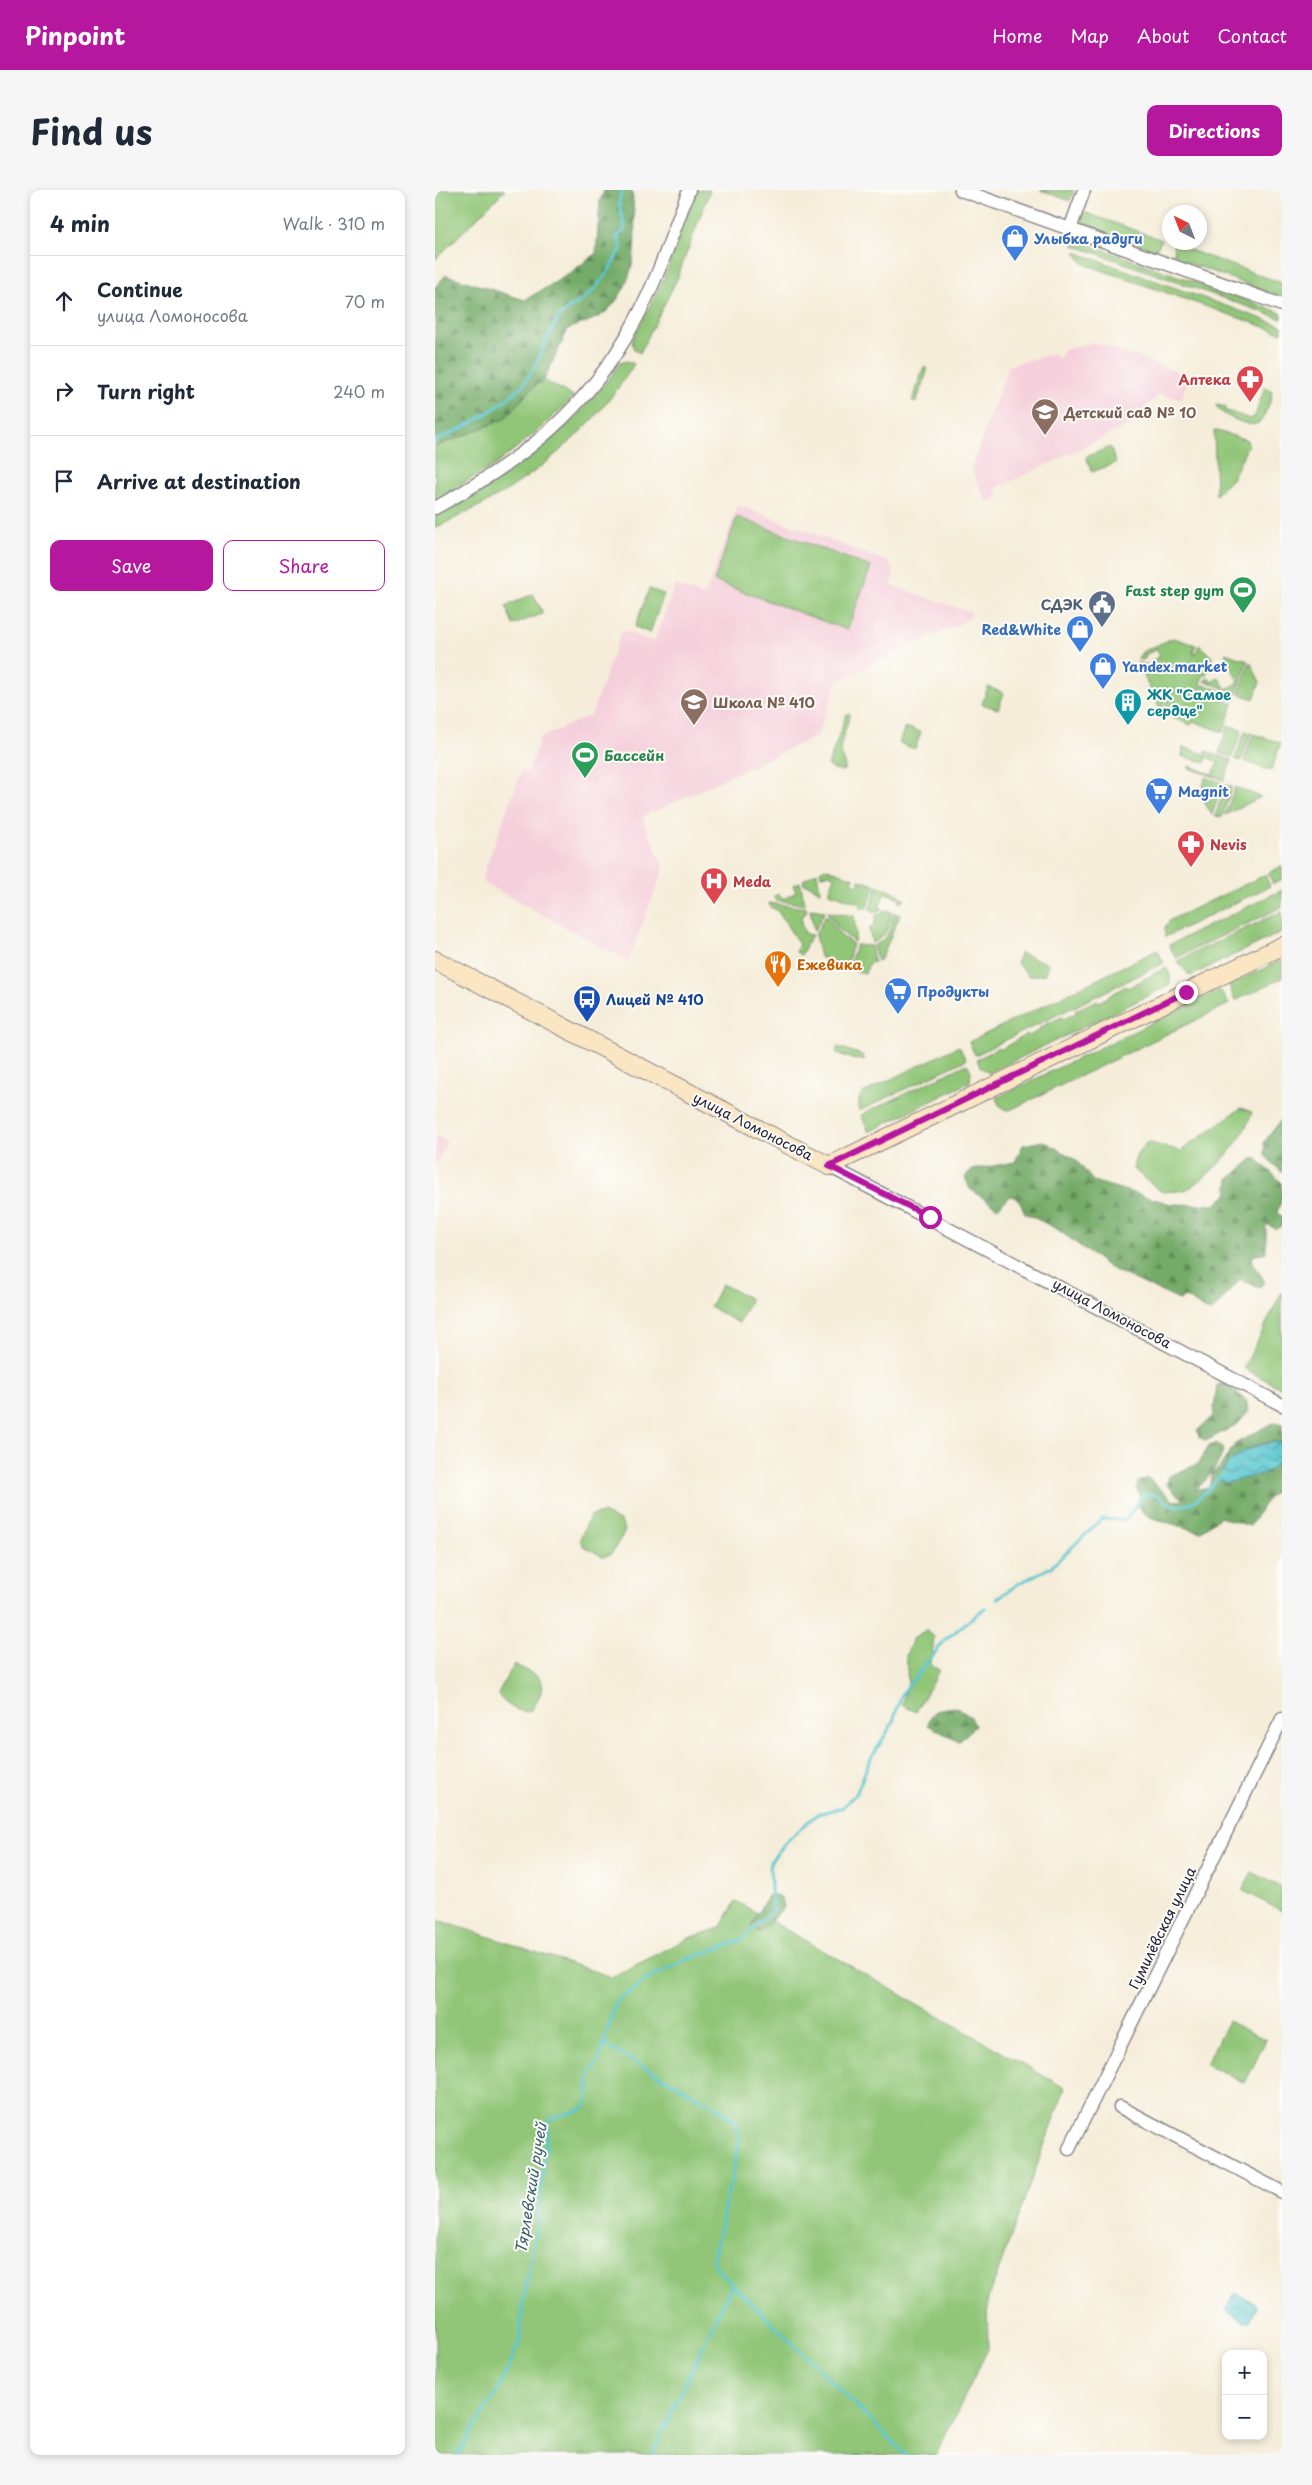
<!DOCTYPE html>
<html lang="en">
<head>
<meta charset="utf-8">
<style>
	body { margin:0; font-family:"Playpen Sans",sans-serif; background:#f6f6f7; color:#1f2937 }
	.controls { position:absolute; right:15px; bottom:15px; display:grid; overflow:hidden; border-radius:10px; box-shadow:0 2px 8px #0003 }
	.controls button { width:45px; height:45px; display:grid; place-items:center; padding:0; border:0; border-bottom:1px solid #e0e1e3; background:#fff; color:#1f2937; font:25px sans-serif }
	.compass { position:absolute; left:727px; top:15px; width:45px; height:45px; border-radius:50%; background:#fff; box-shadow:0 2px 8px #0003; rotate:318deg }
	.stop { position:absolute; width:15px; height:15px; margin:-11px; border:4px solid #b5179e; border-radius:50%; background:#fff }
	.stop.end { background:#b5179e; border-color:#fff; box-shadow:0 1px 5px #0008 }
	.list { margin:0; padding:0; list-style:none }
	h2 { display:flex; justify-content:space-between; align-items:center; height:65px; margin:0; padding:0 20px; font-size:21px }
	h2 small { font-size:16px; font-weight:400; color:#747a83 }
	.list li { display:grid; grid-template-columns:32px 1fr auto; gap:15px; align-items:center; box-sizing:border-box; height:90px; padding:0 20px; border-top:1px solid #e0e1e3 }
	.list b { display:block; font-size:19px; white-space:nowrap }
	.list p { margin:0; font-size:16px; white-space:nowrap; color:#747a83 }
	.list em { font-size:16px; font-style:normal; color:#747a83 }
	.actions { display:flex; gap:10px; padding:15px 20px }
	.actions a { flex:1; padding:11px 0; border:1px solid #b5179e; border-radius:10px; text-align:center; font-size:18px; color:#b5179e }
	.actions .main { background:#b5179e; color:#fff }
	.icon { flex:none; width:28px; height:28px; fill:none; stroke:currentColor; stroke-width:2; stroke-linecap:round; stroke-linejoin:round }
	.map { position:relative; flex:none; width:847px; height:2265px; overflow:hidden; border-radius:10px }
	header { display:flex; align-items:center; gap:30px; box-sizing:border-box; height:70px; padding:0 25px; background:#b5179e; color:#fff }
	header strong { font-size:24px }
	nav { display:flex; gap:28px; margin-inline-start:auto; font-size:18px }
	.intro { display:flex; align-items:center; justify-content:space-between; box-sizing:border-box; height:120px; padding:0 30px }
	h1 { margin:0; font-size:35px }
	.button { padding:12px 22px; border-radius:10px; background:#b5179e; color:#fff; font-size:18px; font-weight:700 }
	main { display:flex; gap:30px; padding:0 30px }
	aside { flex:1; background:#fff; border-radius:10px; box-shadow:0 2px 8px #0003 }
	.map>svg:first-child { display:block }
</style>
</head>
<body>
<header>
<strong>Pinpoint</strong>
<nav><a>Home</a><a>Map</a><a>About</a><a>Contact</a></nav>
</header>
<div class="intro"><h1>Find us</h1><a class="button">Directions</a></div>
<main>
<aside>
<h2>4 min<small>Walk · 310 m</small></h2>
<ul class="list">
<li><svg class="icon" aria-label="ahead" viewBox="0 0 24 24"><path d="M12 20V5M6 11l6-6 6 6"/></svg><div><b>Continue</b><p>улица Ломоносова</p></div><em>70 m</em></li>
<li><svg class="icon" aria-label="right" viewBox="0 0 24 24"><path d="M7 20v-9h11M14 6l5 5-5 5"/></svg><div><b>Turn right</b></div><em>240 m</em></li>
<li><svg class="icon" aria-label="arrive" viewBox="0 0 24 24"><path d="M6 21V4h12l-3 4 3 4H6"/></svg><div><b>Arrive at destination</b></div></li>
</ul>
<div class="actions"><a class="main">Save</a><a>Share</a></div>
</aside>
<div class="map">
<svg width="847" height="2265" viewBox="0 0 847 2265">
	<defs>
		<pattern id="forest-firs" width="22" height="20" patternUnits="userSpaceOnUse" patternTransform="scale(1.25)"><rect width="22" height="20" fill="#74ab68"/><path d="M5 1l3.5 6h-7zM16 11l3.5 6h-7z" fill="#5f8b57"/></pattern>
		<pattern id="water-waves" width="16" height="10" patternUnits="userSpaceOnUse" patternTransform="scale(1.25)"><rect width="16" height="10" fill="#5bc8d1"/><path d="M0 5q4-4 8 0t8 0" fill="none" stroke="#4ba2ab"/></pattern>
	</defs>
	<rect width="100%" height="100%" fill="#fdfcf7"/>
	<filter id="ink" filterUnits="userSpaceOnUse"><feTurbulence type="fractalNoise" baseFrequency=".02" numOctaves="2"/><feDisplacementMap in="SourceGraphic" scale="10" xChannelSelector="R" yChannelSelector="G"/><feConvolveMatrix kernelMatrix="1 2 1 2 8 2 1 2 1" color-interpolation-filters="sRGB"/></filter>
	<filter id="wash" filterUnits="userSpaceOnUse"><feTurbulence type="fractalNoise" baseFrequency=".0096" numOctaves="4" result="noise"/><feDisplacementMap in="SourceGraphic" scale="20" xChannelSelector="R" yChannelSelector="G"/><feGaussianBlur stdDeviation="1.12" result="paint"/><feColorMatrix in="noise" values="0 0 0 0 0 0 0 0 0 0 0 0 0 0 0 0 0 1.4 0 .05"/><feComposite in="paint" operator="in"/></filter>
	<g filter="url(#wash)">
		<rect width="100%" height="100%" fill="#f5edd9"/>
		<!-- built -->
		<g fill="#f5cfdb">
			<path d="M659,152L755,186L746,209L725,204L712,216L704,231L562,298V311H552L536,279L573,176L621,163L619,166L625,168L629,160Z"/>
			<path d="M303,315L455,373L459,384L456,395L537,423L534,429L403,491L382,546L207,627L229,678L193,771L47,692L50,679L87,580L93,582L105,548L156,525L187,440L219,452L240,395L270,406Z"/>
			<path d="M0,945L12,952L0,976Z"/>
		</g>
		<!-- green -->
		<g fill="#91c678" stroke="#5a745a">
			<path d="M0,0H70L0,70Z"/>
			<path d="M262,0H275L242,89L205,163L199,160L197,151L229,88Z"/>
			<path d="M605,0H639L635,11Z"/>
			<path d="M646,21L727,50L720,61L647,35L643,28Z"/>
			<path d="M644,51L847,123V129L638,55Z"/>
			<path d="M738,54L847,93V107L740,68Z"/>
			<path d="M640,62L847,136V143L649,74Z"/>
			<path d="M192,171L199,174C169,225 119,271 68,303C46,316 23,327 0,338V327C72,288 138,242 185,173Z"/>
			<path d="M489,177L493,179L481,213L477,211Z"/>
			<path d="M109,190L139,207L101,242L60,275L0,310V257L69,229L99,196Z"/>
			<path d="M830,197L836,200C838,207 835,212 832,219C829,225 828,232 821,234C812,237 783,224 781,215L791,217L790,220L815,229L820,226Z"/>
			<path d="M779,240L812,250L813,255L797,289L781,305Z"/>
			<path d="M675,257L681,273L657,282L651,267Z"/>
			<path d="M302,327L436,377L412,440L279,391Z"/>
			<path d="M214,399L229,404L215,443L200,437Z"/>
			<path d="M98,404L107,421V424L78,435L71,416Z"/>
			<path d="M738,448L761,455L758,462L760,464L764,455L776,466L780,478L771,482L772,484L768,486L765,494L801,505L799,511L762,498L760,500L798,514L788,542L758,531L756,535L727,524L736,501L733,499L726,521L702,472L725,479V476L714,473L725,466L722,459L710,465L711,468L707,470L703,469L707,462Z"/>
			<path d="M790,463L813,471L802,503L769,491L774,487L776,492L784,488L791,499L804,493Z"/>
			<path d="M815,472L825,492L819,509L804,504Z"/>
			<path d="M553,497L569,503L563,519L547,514Z"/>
			<path d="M414,523L415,525L405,557L410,577L408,581L398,579L393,575L411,525Z"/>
			<path d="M793,535L807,540L797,567L784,563Z"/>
			<path d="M470,537L486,542L480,559L464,553Z"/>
			<path d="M810,541L816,543L806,571L800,569Z"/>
			<path d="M818,544L846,553L836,581L809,571Z"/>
			<path d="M748,557L770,564L771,561L774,562L770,573L747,566Z"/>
			<path d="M776,563L797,570L789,590L753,578L754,576L778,585L783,572L774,568Z"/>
			<path d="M770,587L788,593L777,625L769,612L782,606L778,598L767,603Z"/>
			<path d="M791,595L797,596L787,627L780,626Z"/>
			<path d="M800,597L826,607L790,625Z"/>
			<path d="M847,676V690L838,694L833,683Z"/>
			<path d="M390,678L419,688L417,693L424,695V690L440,695L432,718H425L424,713L394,703L400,687L394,684L386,685L385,681Z"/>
			<path d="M382,682L385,702L375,695L369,694L368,690Z"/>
			<path d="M830,685L835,696L730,747V737L735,730Z"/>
			<path d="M365,692L370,715L341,710L338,707L343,704L348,709L361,702L358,695Z"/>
			<path d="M442,696L464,704L470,710L464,713L465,708L450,703L444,717L448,719L439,723L435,719Z"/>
			<path d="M847,700V717L741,768L734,755Z"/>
			<path d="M334,713L371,718L372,722L367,725L366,734L371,744L377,745L366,765L361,762L364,754L342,720L335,717Z"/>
			<path d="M375,719L390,721L379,741Z"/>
			<path d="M452,720L456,722C455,737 451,747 437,753L434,739L440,733L441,726Z"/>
			<path d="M847,721V742L755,786L742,771Z"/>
			<path d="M392,722L419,726L421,743L419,752L403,739Z"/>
			<path d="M458,723L465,725L446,769L442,771L438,756C453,749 457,738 458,723Z"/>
			<path d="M391,725L406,746L418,754L411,777L385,767L380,745Z"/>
			<path d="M421,755L436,756L439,772L434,773L430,784L413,778Z"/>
			<path d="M722,760L729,773L540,865L534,852Z"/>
			<path d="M585,763L614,774L611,784L594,786L582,773Z"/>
			<path d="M847,770V788L800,811L794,795Z"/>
			<path d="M731,777L735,785V795L554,883L545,877L542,869L563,858L565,860L592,844L594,846L605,840V837L627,827L629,829L641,823V820L662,810L664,812L691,796L693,798Z"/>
			<path d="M785,800L794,814L575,920C566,920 564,915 561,908Z"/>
			<path d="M524,856L531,870L424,921V909L428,903Z"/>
			<path d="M403,857L427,865L430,869L420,870L402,863L401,860Z"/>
			<path d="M532,874L536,881L535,892L434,942L426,925Z"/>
			<path d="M806,918L817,922C810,949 775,988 750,1000C744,1002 734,1001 727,1002L698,979L701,966L712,952L746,961Z"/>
			<path d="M287,1094L316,1109L304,1133L275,1117Z"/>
			<path d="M847,1102V1199L809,1178Z"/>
			<path d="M168,1323L186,1332L190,1341L177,1363L169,1367L148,1356L145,1349L155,1326Z"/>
			<path d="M491,1440L499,1447L496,1475L504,1480L481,1522L467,1515L473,1493L471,1466L478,1448Z"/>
			<path d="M79,1474L104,1487L108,1497C105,1504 102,1513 97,1519C89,1528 65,1512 63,1503Z"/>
			<path d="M817,1682L847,1698V1721L807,1700Z"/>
			<path d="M301,1711L630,1898L552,2112L553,2159L501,2265H0V1729L177,1787L254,1748L285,1738Z"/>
			<path d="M793,1831L831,1850L810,1893L771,1874Z"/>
		</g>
		<!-- forest -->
		<g fill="url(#forest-firs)" stroke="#4b6652">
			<path d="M169,0H197C201,43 206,88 172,121C163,129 145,134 133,139L109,190L99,196L69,229L0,257V97L11,85L90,110L129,87L161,64L165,11Z"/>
			<path d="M847,929V982L830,966L829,952Z"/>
			<path d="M609,951L641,970L658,991L736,1014L780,1015L792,1005L794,989L820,967L847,993V1009L842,1022L847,1027V1036L841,1039L831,1034V1062L818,1066L816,1070L830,1092L824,1098L805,1089L776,1123L750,1107L744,1110L675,1078L622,1039L590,1023L583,1008L574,1006L563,1018L535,999L530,987L536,980L580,972L588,955Z"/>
			<path d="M789,1192L811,1210L814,1221L804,1233L771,1251L764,1247L762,1241L778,1226L782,1195Z"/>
			<path d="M837,1233L847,1234V1254C836,1248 821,1256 810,1260L830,1283L847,1270V1297L834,1307L815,1336L785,1327L765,1342L714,1327L701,1316L705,1305L701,1298L703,1292L713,1288L739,1311L748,1310L732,1295L734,1286L763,1274L774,1256L781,1253L788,1258C787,1272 772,1291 760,1300L774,1297L777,1284L785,1277L800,1254Z"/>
			<path d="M520,1517L536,1527L540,1536L524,1552L493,1535C496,1519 505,1519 520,1517Z"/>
			<path d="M336,1703L347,1709L349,1717L325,1743L316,1736L327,1715Z"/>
		</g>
		<!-- water -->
		<g fill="url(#water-waves)" stroke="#3e7586">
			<path d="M843,1252L847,1254V1270L830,1283L791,1293L784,1289C793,1265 819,1254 843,1252Z"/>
			<path d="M802,2104L817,2111L822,2117L815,2131L810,2132L791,2120L798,2105Z"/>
		</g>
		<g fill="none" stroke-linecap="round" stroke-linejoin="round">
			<!-- stream -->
			<g stroke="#5bc8d1" stroke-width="3">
				<path d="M0,251C30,238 80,211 96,183C107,164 112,143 126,125C133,117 144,114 151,107C171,90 174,78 187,58L182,47L190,39L184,12L187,0"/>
				<path d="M562,1409L583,1394L616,1377L667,1329L691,1330L709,1304C728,1303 724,1310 737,1315C759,1321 776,1295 788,1283"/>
				<path d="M169,1855L280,1916L300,1932L305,1949L278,2069L282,2079L471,2265"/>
				<path d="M22,2265L64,2198L84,2154L88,2113L102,2035L113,1936L116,1928L145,1920L152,1915L155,1883L164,1871L180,1815L184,1809L213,1789L251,1770L306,1750L337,1721L335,1672L352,1651L382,1624L407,1618L422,1602L434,1572L457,1534L467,1504L511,1449L550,1418"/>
				<path d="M217,2265L297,2094"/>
			</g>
		</g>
	</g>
	<g filter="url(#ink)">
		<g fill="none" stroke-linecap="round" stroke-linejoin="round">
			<!-- street casing -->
			<g stroke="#8c888a" stroke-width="15">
				<g id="street">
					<path d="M526,0L847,115"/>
					<path d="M635,39L649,0"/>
					<path d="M0,318C86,271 152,221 199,133C222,91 237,45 254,0"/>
					<path d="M394,976L847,1215"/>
					<path d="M685,1917L847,2002"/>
					<path d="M634,1959L847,1529"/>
				</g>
			</g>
			<!-- secondary casing -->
			<g stroke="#8c888a" stroke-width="20">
				<path id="secondary" d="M0,770L394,976L847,756"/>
			</g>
			<!-- street -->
			<use href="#street" stroke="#fff" stroke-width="12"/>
			<!-- secondary -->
			<use href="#secondary" stroke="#fbe6c4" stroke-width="18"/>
		</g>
	</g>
	<g fill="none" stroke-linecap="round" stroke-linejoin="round" filter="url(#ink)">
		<!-- route -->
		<path stroke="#b5179e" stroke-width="6" d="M495,1027L394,976L751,802"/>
	</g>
	<!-- icons -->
	<defs>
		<g id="shop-pin" transform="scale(1.4375)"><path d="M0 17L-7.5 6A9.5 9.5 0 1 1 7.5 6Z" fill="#3f7fe0" stroke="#fdfcf7"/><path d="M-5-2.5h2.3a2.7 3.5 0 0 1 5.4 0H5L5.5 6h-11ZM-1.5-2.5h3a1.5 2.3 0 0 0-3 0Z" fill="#fff"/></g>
		<g id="pharmacy-pin" transform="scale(1.4375)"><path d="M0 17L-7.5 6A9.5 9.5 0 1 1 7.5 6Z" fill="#e0444e" stroke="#fdfcf7"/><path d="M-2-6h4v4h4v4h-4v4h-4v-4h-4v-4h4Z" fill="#fff"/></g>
		<g id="school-pin" transform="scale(1.4375)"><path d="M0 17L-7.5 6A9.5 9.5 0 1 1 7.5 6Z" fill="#8d6e63" stroke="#fdfcf7"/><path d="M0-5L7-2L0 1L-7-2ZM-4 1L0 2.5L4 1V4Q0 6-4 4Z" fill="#fff"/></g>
		<g id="stadium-pin" transform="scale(1.4375)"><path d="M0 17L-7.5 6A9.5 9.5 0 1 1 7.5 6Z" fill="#2e9e5b" stroke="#fdfcf7"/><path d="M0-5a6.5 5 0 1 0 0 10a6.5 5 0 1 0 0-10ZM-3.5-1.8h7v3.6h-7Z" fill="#fff"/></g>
		<g id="civic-pin" transform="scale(1.4375)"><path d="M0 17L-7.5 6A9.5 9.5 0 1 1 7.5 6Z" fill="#5c6f8a" stroke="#fdfcf7"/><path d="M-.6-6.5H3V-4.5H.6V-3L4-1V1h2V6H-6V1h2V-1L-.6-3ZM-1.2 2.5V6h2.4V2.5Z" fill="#fff"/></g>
		<g id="building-pin" transform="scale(1.4375)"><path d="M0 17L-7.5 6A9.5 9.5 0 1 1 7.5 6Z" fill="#0f9aa8" stroke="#fdfcf7"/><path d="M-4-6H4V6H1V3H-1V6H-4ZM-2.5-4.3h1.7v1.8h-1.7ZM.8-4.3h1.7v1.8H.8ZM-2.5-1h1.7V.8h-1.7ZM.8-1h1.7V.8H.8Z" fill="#fff"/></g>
		<g id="supermarket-pin" transform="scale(1.4375)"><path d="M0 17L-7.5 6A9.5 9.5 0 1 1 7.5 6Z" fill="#3f7fe0" stroke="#fdfcf7"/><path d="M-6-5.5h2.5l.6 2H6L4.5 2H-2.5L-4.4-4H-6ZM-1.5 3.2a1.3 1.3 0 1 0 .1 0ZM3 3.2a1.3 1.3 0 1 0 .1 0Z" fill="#fff"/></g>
		<g id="hospital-pin" transform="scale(1.4375)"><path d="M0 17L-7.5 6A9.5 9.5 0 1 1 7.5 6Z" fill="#e0444e" stroke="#fdfcf7"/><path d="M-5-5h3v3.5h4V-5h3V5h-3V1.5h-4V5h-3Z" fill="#fff"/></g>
		<g id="restaurant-pin" transform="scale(1.4375)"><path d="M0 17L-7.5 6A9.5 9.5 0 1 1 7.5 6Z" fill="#e8710a" stroke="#fdfcf7"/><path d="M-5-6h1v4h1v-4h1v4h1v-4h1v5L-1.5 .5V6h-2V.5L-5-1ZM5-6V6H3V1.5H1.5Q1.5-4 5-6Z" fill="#fff"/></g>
		<g id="bus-pin" transform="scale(1.4375)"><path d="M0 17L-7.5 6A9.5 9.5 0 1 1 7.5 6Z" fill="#1a4fb4" stroke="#fdfcf7"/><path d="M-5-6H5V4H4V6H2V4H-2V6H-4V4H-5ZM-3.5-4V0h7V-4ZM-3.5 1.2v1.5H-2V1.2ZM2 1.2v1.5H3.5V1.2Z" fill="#fff"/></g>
	</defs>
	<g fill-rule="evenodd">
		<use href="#shop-pin" x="580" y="48"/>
		<use href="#pharmacy-pin" x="815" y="189"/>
		<use href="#school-pin" x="610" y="222"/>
		<use href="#stadium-pin" x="808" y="400"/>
		<use href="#civic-pin" x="667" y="414"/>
		<use href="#shop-pin" x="645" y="439"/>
		<use href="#shop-pin" x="668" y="476"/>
		<use href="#school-pin" x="259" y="512"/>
		<use href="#building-pin" x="693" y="512"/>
		<use href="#stadium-pin" x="150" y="565"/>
		<use href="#supermarket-pin" x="724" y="601"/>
		<use href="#pharmacy-pin" x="756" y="654"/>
		<use href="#hospital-pin" x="279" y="691"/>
		<use href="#restaurant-pin" x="343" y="774"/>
		<use href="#supermarket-pin" x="463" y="801"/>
		<use href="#bus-pin" x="152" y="809"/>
	</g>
	<g text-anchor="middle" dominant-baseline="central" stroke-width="4" stroke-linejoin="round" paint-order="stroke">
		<!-- shop labels -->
		<g font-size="14" font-weight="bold" fill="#366cbe" stroke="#fdfcf7" text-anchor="start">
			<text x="599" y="48">Улыбка радуги</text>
			<text x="626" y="439" text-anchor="end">Red&amp;White</text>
			<text x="687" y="476">Yandex.market</text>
			<text x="743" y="601">Magnit</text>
			<text x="482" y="801">Продукты</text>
		</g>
		<!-- health labels -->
		<g font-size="14" font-weight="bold" fill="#be3a42" stroke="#fdfcf7" text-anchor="start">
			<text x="796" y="189" text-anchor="end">Аптека</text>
			<text x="775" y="654">Nevis</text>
			<text x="298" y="691">Meda</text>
		</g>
		<!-- education labels -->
		<g font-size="14" font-weight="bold" fill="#785e54" stroke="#fdfcf7" text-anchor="start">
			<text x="629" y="222">Детский сад № 10</text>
			<text x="278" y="512">Школа № 410</text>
		</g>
		<!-- leisure labels -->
		<g font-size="14" font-weight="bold" fill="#27864d" stroke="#fdfcf7" text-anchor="end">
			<text x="789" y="400">Fast step gym</text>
			<text x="169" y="565" text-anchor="start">Бассейн</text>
		</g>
		<!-- service labels -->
		<g font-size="14" font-weight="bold" fill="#4e5e75" stroke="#fdfcf7" text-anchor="end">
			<text x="648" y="414">СДЭК</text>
		</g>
		<!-- culture labels -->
		<g font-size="14" font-weight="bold" fill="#0d838f" stroke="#fdfcf7" text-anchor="start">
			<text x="712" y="504">ЖК "Самое<tspan x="712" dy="16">сердце"</tspan></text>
		</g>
		<!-- food labels -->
		<g font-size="14" font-weight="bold" fill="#c56008" stroke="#fdfcf7" text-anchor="start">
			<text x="362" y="774">Ежевика</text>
		</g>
		<!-- transit labels -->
		<g font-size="14" font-weight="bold" fill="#164399" stroke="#fdfcf7" text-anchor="start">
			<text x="171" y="809">Лицей № 410</text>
		</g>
		<!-- street labels -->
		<g font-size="14" fill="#22223b" stroke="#fdfcf7">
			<text transform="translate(318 936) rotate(27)">улица Ломоносова</text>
			<text transform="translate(677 1123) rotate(28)">улица Ломоносова</text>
			<text transform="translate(727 1738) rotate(-64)">Гумилёвская улица</text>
		</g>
		<!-- water labels -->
		<g font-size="15" font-style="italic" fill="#365c70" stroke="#fdfcf7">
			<text transform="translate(95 1998) rotate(-81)">Тярлевский ручей</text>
		</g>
	</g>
</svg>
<div class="controls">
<button>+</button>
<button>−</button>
</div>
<svg class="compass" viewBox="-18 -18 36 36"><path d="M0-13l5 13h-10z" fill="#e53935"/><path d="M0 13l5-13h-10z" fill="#747a83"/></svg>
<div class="stop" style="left:495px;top:1027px"></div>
<div class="stop end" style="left:751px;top:802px"></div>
</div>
</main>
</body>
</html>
